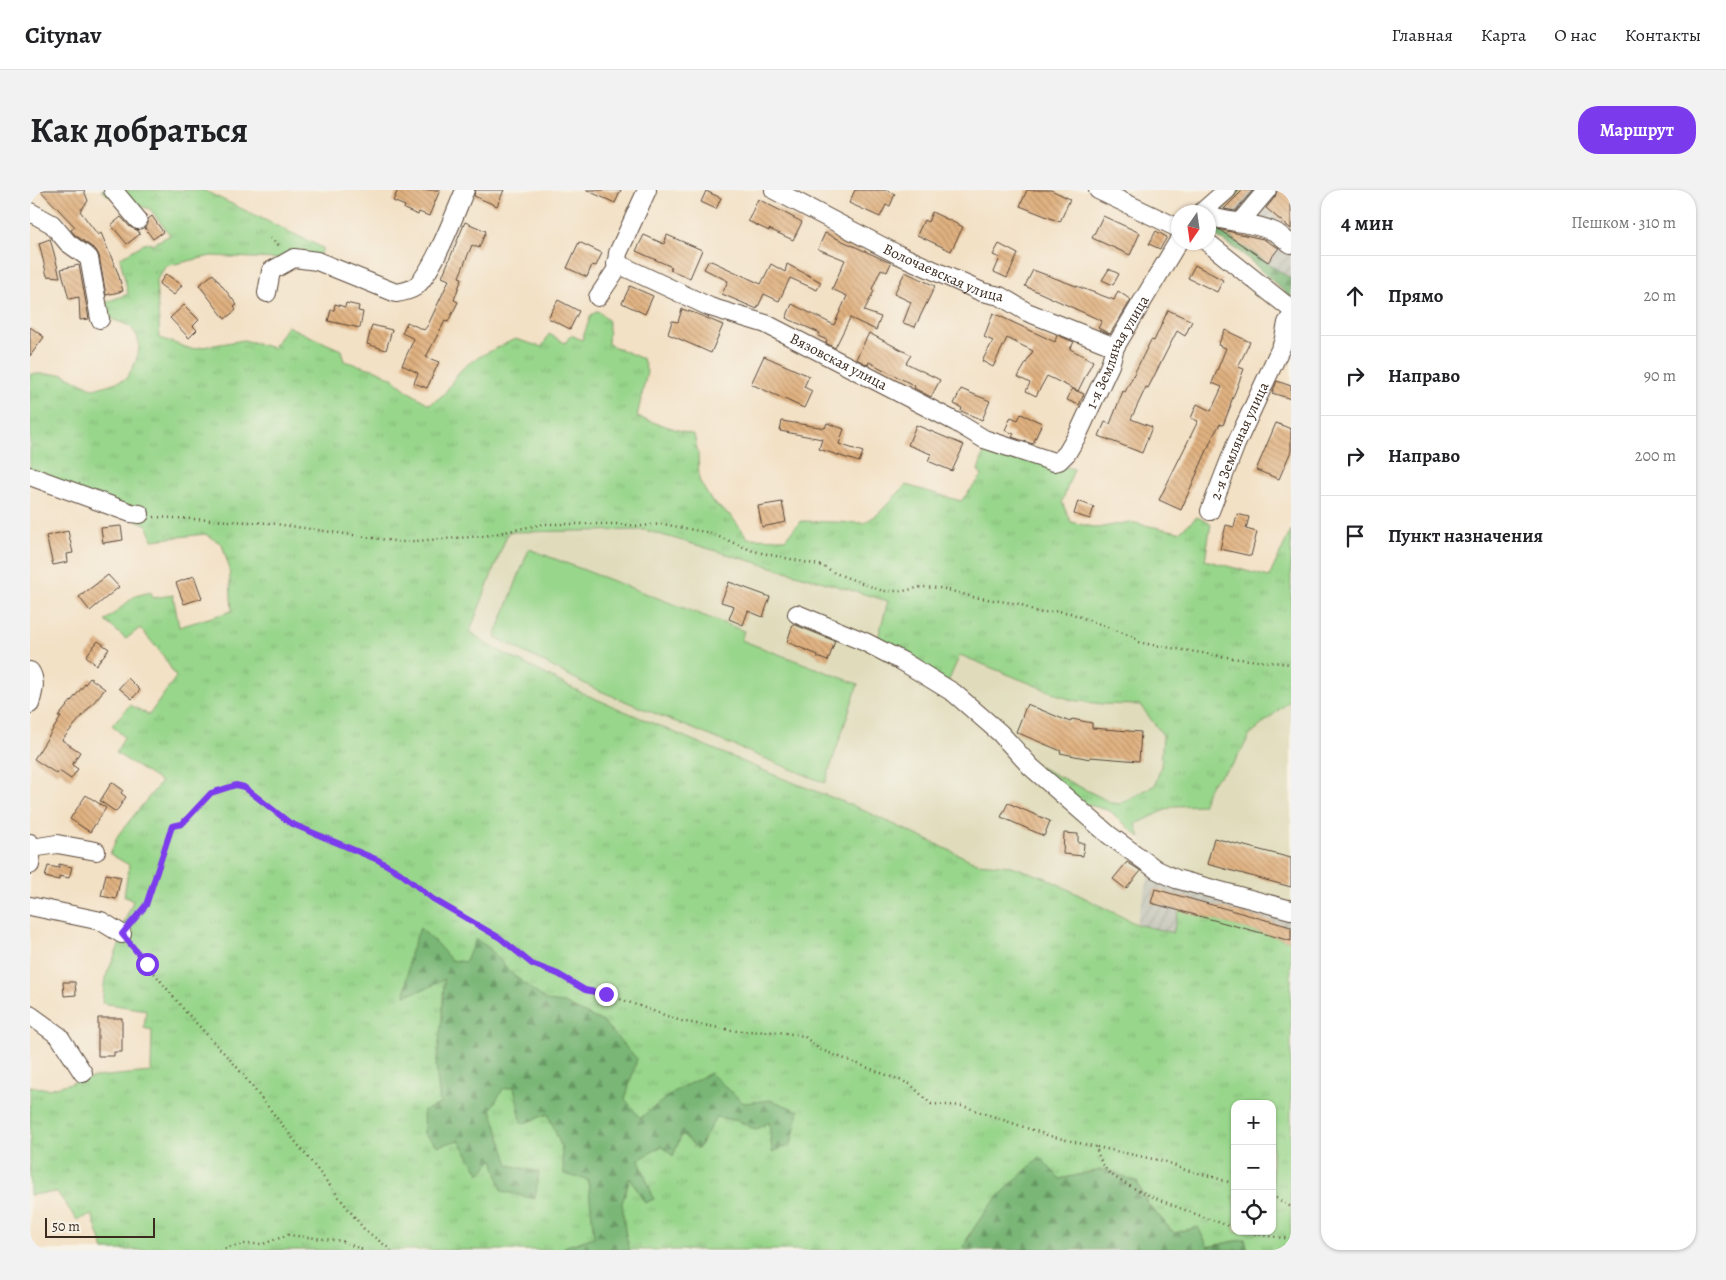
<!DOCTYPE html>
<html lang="ru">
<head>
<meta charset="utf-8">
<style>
	body { margin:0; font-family:Alegreya,serif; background:#f2f2f2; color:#202124 }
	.controls { position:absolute; right:15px; bottom:15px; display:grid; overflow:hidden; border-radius:10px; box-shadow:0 1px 4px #0004 }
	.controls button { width:45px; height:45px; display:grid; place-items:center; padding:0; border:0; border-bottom:1px solid #e0e0e0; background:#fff; color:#202124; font:25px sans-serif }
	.compass { position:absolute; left:1141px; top:15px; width:45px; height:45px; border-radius:50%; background:#fff; box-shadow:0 1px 4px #0004; rotate:193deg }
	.scale { position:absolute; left:15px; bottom:12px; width:110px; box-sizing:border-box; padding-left:5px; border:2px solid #3b2a1e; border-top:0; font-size:14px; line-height:18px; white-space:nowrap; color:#3b2a1e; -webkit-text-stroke:4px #f7f3e8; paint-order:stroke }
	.stop { position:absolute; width:15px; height:15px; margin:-11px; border:4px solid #7c3aed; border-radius:50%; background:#fff }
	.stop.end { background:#7c3aed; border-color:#fff; box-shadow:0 1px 5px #0008 }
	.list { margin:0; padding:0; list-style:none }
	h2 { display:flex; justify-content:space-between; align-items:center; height:65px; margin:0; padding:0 20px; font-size:21px }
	h2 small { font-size:16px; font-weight:400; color:#757577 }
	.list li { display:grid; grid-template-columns:32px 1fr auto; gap:15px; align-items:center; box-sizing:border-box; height:80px; padding:0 20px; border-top:1px solid #e0e0e0 }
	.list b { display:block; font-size:19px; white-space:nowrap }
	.list em { font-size:16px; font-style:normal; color:#757577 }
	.icon { flex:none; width:28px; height:28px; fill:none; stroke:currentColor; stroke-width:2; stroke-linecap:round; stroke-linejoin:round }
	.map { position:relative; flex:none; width:1261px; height:1060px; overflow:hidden; border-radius:20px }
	header { display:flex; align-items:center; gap:30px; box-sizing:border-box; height:70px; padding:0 25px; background:#fff; border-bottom:1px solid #e0e0e0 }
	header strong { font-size:24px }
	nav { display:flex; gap:28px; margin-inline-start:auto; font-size:18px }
	.intro { display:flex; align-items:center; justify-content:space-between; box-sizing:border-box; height:120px; padding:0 30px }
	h1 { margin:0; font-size:35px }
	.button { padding:12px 22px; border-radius:20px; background:#7c3aed; color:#fff; font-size:18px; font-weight:700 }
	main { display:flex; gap:30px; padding:0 30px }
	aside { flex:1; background:#fff; border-radius:20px; box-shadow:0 1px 4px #0004 }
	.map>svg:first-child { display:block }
</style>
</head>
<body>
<header>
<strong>Citynav</strong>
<nav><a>Главная</a><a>Карта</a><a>О нас</a><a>Контакты</a></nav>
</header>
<div class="intro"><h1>Как добраться</h1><a class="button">Маршрут</a></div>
<main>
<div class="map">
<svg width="1261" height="1060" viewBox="0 0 1261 1060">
	<defs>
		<pattern id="industrial-furrows" width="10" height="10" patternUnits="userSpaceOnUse" patternTransform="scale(1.25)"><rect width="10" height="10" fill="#c4c5b9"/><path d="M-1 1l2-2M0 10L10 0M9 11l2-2" fill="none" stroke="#a9a99f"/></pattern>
		<pattern id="grass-tufts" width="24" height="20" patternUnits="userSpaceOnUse" patternTransform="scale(1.25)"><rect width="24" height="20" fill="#98d68b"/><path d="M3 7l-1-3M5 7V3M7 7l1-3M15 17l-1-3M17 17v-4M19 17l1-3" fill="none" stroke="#84b878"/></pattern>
		<pattern id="forest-firs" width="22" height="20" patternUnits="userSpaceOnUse" patternTransform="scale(1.25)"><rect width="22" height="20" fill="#7ab777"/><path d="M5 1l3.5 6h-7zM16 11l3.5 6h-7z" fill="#659561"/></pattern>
		<pattern id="building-back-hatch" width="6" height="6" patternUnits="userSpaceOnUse" patternTransform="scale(1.25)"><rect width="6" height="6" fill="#e1b281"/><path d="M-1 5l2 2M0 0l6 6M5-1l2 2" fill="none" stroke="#b89169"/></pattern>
	</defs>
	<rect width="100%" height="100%" fill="#f7f3e8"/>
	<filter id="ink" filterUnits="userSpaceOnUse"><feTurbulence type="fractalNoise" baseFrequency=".02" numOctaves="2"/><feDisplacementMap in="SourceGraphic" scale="10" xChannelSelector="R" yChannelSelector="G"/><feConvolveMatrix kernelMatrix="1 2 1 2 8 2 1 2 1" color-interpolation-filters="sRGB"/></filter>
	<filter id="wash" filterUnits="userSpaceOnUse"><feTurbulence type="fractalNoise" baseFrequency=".0096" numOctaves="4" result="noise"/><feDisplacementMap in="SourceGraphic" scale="20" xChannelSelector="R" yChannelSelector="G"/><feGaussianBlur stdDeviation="1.12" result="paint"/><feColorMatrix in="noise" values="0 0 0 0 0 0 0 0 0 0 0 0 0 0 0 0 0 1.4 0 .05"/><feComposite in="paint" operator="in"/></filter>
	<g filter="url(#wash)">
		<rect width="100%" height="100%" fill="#f3e1c6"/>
		<!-- built -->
		<g fill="#e0dcbb">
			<path d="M615,340L858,411L911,500L1120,682L1106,734L1016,688L981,676L947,673L824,616L749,587L552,503L456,454L440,441L478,342Z"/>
			<path d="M930,464L1041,510L1072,514L1109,515L1133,545L1131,576L1125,595L1090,614L1082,613L1006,575L918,492Z"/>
			<path d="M1261,511V716L1149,685L1117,663L1110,648L1106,634L1144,616L1172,615L1181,593L1203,574L1221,544L1258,512Z"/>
		</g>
		<!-- industrial -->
		<g fill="url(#industrial-furrows)">
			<path d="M1213,0H1261V89L1186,38L1192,21Z"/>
			<path d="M1120,682L1261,726V751L1149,720L1143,743L1106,734Z"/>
		</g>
		<!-- grass -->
		<path fill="url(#grass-tufts)" stroke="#6a8054" fill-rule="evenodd" d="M71,0H173L293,58L285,77L246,69L181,66L136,76L126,91L130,148L161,159L214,150L243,158L257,136L311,160L314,171L346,180L362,188L379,202L399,214C420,204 417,195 431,180C441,169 471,156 485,149L512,157L519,144L535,153L541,145L552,150L561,125L568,121L579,131L578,154L613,169L617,182L607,227L664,245L668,263L669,290L682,312L701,326L718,348L755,349L771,331L834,333L848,324L876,295L931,311L952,286L948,280L956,256L1044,279L1032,312L1041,332L1067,338L1100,332L1149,342L1167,327L1181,334L1175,370L1239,387L1261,340V511L1258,512L1221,544L1203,574L1181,593L1172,615L1144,616L1106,634L1110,648L1080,621L1045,611L1006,575L1082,613L1090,614L1125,595L1131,576L1133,545L1110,515L1072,514L1041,510L930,465L918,492L847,452L858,411L615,340L478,342L440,441L456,454L552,503L749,587L824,616L947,673L981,676L1016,688L1106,734L1143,743L1149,720L1261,751V1054L1246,1060H1218L1215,1049L1177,1057L1144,1043L1117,1013L1107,992L1075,979L1030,989L939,1044L933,1060H74L62,1025L47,1030L27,1002L0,1005V896L18,899L65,887L121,882L122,840L114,838L116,820L72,813L75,788L91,751L92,738L103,711L94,706L99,675L80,664L88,645L131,592L86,563L94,547L82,535L100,515L119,525L146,487L132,464L110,438L96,449L75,431L105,406L121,402L123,408L143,405L149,437L202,421L199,377L192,354L175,344L123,350L117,335L0,281V184H33L64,199L96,189C106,173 118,152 99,136C94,133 86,131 81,129L76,112L98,104L90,68L115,53L123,54L140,45L120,19L79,6ZM1205,914H1242V1041H1205Z"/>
		<!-- forest -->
		<g fill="url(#forest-firs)" stroke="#5a704a">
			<path d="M1200,0H1213L1192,21L1186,38L1261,89V108L1213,64L1179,42L1178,25Z"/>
			<path d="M390,738L408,755L421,770L435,772L446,749L460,759L482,784L517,811L534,813L573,832L607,869L595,909L610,928L645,901L680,883L714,913L741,910L769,921L761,955L742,962L739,932L726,940L709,931L686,927L668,959L652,944L643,966L632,956L609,970L624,1009L615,1013L600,988L592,1013L595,1041L600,1060H536L534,1057L564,1047L558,990L534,984L531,956L518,924L492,934L484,897L473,899L461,919L479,975L509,982L505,1009L472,1001L463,969L450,984L429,950L408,956L394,944L393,921L410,914L406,876L412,828L414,789L398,798L375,805L380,764Z"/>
			<path d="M1010,967L1030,989L1075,979L1107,992L1117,1013L1144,1043L1168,1037L1178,1057L1215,1049L1218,1060H933C948,1021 981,995 1010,967Z"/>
		</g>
		<!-- pitch -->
		<path fill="#98d68b" stroke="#6a8054" d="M499,359L714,441L711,450L828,494L795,593L563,498L465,447Z"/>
		<g id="blocks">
			<!-- building -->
			<g fill="url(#building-back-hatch)">
				<path d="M10,0H54L58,11L50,21L68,45L71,43L88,83L93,101L76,105L69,66L66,60L45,45L41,40L45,37Z"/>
				<path d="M368,0H410L399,26L389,22L388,25L374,19L375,16L363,11Z"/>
				<path d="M445,0H474L467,16L444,6Z"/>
				<path d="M556,0H591L585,13Z"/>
				<path d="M825,0H856L865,4L860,16L856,15L850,27L819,13Z"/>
				<path d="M997,0H1021L1040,9L1030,32L990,16Z"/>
				<path d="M1213,0H1223L1205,21L1194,19Z"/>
				<path d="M1247,0H1261V39L1236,18L1245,7Z"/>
				<path d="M676,1L691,8L686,19L671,12Z"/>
				<path d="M728,9L772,32L763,50L739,39V41L718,31Z"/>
				<path d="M902,22L933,37L921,61L887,45L894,30L898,32Z"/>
				<path d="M122,26L133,42L123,49L115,38L118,34V29Z"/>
				<path d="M1073,26L1110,43L1100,65L1062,48Z"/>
				<path d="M91,27L100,37L107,40L110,44L97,54L81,35Z"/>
				<path d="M435,32L456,41L449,58L442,55L429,87L432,88L424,110L428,112L418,132L415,131L396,167L409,172L397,198L384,193L388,183L372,175L384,149L372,143L377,132L394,140L398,135L419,90L412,87Z"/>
				<path d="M1188,39L1233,49L1249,58L1238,72Z"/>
				<path d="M1126,41L1137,47L1130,59L1119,54Z"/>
				<path d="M795,43L861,73L857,82L851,79L842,99L844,101L834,121L851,127L846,140L820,128L805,158L796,153L797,150L788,146L790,143L756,128L762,114L804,135L817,106L802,99L815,70L788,59Z"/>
				<path d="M614,45L634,54L637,45L672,60L660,88L640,80L642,77L606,61Z"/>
				<path d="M20,49L24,63L30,87L17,86L9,53Z"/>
				<path d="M549,52L572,63L566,76L562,75L557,87L537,78Z"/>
				<path d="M969,54L988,64L977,88L964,82L970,68L963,65Z"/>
				<path d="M679,70L731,94L741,74L755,82L757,74L791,92L787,100L760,88L749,111L734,104L727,119L692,104L698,91L674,79Z"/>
				<path d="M49,75L59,129L50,130L49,107L39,109L31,79Z"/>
				<path d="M1165,75L1193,90L1187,102L1158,88Z"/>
				<path d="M1079,79L1089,84L1083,95L1072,90Z"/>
				<path d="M1003,80L1084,110L1088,101L1101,110L1080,144L1068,138L1072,131L995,96Z"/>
				<path d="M875,82L905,96L885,137L873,133L881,112L864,104Z"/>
				<path d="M136,84L152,95L144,105L129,94Z"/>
				<path d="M183,84L207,115L204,117L206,120L195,129L169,95Z"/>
				<path d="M600,96L623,106L615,124L592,113Z"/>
				<path d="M528,110L549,121L540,139L518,128Z"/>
				<path d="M316,113L329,116L328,121L333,122L330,138L298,131L301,120H304L305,114L315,117Z"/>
				<path d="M154,115L169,130L163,136L167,140L159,148L140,128Z"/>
				<path d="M652,119L667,124L693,135L681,163L638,144L642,131L648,132Z"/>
				<path d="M1138,120L1162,131L1155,146L1147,141L1118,198L1116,197L1101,229L1122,237L1112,263L1069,246L1075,232L1080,234L1093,201L1095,202L1121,150L1124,151Z"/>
				<path d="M963,123L1025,152L1027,145L1044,152L1040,159L1063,171L1048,201L1017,186L1006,206L996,201L1000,193L988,187L1003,161L977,148L963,177L952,171L963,151L954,147Z"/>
				<path d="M342,135L362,140L356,160L337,154Z"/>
				<path d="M0,137L14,147L0,166Z"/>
				<path d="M1195,140L1220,152L1208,177L1214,179L1200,215H1201L1193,235L1190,234L1184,244L1151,320L1129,310L1168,231L1161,228L1167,214L1181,221L1192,197L1182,193L1196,158L1188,155Z"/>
				<path d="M839,143L881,165L876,173L910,190L901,207L884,198L885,196L839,172L838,175L826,169Z"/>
				<path d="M734,166L779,186L774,197L782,201L774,218L721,194Z"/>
				<path d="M1247,191L1261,196V209L1242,203Z"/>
				<path d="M931,199L960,211L952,230L931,221L932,218L924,214Z"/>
				<path d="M1042,199L1054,204L1049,215L1037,210Z"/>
				<path d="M991,224L1012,233L1003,254L982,247L984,244L975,240L981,227L988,230Z"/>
				<path d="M752,231L795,238L797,233L814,239L809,254L833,262L829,272L789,259L792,249L750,241Z"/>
				<path d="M1246,233L1261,239V261L1249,289L1226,280Z"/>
				<path d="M886,235L934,255L922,281L898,271L901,264L878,255Z"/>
				<path d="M1048,311L1064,317L1060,329L1044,324Z"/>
				<path d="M752,312L756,332L732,337L728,316Z"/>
				<path d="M1207,324L1219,327L1216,339L1227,342L1221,366L1190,359L1196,335L1204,337Z"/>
				<path d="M91,336L93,350L73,353L71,338Z"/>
				<path d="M38,341L43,363L37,364L38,372L23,375L16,346Z"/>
				<path d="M78,385L89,397L60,421L49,407Z"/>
				<path d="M164,386L172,408L154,414L146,393Z"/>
				<path d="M699,392L740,407L733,427L718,421L713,435L699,429L704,416L691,412Z"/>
				<path d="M763,434L805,451L798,471L787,467L788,465L757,452Z"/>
				<path d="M68,451L79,459L66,475L56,466Z"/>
				<path d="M60,488L75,499L32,550L50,562L42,575L48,579L41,589L29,581L27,584L4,569L31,527H28Z"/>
				<path d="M98,488L110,500L102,509L89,498Z"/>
				<path d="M997,514L1040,532L1042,529L1062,533V538L1111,542L1109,571L1060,567V569L1030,563L1031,561L986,542Z"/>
				<path d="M82,592L93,600L91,603L96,607L86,622L70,611Z"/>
				<path d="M56,605L76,618L60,642L40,629Z"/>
				<path d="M978,613L1020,631L1014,646L971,627Z"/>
				<path d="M1034,643L1048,644V653H1054L1053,666L1033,664Z"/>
				<path d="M1184,648L1261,668V697L1177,674Z"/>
				<path d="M1097,672L1111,681L1096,699L1083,689Z"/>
				<path d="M29,674L42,677L39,688L29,686V690L15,687L18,676L29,678Z"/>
				<path d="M76,684L91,687L86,709L71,706Z"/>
				<path d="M1125,699L1261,737V751L1121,713Z"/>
				<path d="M33,792H45L46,805L34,806Z"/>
				<path d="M68,828H92V862H84V866H68Z"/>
			</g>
		</g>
	</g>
	<g filter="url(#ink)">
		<use href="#blocks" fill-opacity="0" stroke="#574537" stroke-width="1"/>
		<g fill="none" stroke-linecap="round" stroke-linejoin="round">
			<!-- minor casing -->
			<g stroke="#574537" stroke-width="20">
				<g id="minor">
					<path d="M83,0L108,30"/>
					<path id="s1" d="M744,0L867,64L952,102L970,106L997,122L1085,157"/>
					<path d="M1068,0L1148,38"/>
					<path d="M0,22L22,34L38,53L59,68L70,129"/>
					<path d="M1172,22L1197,0"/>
					<path d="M1178,26C1200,33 1224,32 1245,42C1251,45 1256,51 1261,54"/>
					<path d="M1210,32L1237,0"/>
					<path d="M1177,52L1261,119"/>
					<path id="s2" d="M586,73L680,117L736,134L926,232L954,249L1024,272L1029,271L1037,263L1048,244L1080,175L1085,157L1148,52"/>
					<path d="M237,103L241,81L264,68L287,71L366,103C373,102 379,101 385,97C403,83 425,23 435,0"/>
					<path d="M568,107L586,80L588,63L617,0"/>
					<path d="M0,286L101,323L110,324"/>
					<path id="s3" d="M1180,321L1206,254L1253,153L1257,133L1261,127"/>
					<path d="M767,424L835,452L872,471L924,503L970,543L1001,577L1079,645L1127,680L1146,689L1261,720"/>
					<path d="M0,481C7,491 3,503 0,514"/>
					<path d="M0,653L2,658L0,675"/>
					<path d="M2,658L27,654L66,661"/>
					<path d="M0,716L71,731L92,744"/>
					<path d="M0,825L29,846L53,883"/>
				</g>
			</g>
			<!-- path -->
			<g stroke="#574537" stroke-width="2.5" stroke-dasharray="1 4" stroke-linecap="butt">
				<path d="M240,48L251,57"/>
				<path d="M124,327L239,333L371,352L454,346L514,334H588L611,336L633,334L680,343L723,361L793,376L805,383L853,401H873L892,397L911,398L943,407L990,414L1007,423L1028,421L1040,423L1104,447L1108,452L1117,454L1209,469L1261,474"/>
				<path d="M101,733L116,715L142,636L152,635L181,603L205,595L213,597L260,633L348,671L370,683L403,709L470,748L502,774L528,785L555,800L576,804L651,831L707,841L749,842L774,846L789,859L880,894L901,914L933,916L1020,946L1066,957C1068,964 1071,972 1075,978C1088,998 1179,1029 1205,1038"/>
				<path d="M102,756L156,822L206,876L334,1039L361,1060"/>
				<path d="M1067,957L1137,972L1152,979L1180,986L1205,994"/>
				<path d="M1242,1005L1261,1017"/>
				<path d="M1215,1041L1224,1044L1261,1049"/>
				<path d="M190,1060L214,1054H233L258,1045L312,1051L333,1060"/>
			</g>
			<!-- minor -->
			<use href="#minor" stroke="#fff" stroke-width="18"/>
		</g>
	</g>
	<g fill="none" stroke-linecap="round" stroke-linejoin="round" filter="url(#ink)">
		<!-- route -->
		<path stroke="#7c3aed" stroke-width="6" d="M117,774L92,744L116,715L142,636L152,634L181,603L206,595L214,597L260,633L348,670L370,683L403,709L470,748L502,774L528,784L555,800L576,804"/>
	</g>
	<g text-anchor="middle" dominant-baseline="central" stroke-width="4" stroke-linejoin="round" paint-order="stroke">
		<!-- street labels -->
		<g font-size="15" fill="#3b2a1e" stroke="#f7f3e8">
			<text stroke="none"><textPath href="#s1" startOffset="189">Волочаевская улица</textPath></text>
			<text stroke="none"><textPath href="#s2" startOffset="612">1-я Земляная улица</textPath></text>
			<text stroke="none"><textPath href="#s2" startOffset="244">Вязовская улица</textPath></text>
			<text stroke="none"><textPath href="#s3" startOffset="76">2-я Земляная улица</textPath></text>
		</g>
	</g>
</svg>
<div class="controls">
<button>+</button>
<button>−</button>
<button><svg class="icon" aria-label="locate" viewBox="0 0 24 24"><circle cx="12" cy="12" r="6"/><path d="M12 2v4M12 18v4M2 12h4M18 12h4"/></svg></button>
</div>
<svg class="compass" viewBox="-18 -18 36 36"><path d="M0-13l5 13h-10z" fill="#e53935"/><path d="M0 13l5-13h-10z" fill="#757577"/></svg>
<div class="scale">50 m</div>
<div class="stop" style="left:117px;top:774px"></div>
<div class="stop end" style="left:576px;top:804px"></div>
</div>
<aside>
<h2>4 мин<small>Пешком · 310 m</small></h2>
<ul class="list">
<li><svg class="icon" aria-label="ahead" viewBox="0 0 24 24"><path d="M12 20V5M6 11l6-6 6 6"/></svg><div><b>Прямо</b></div><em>20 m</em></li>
<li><svg class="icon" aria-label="right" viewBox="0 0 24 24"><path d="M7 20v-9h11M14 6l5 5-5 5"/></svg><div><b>Направо</b></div><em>90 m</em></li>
<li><svg class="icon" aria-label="right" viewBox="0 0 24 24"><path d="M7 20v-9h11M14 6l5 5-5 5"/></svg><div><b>Направо</b></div><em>200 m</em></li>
<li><svg class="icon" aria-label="arrive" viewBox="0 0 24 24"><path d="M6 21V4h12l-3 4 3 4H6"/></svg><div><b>Пункт назначения</b></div></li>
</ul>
</aside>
</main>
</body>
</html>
